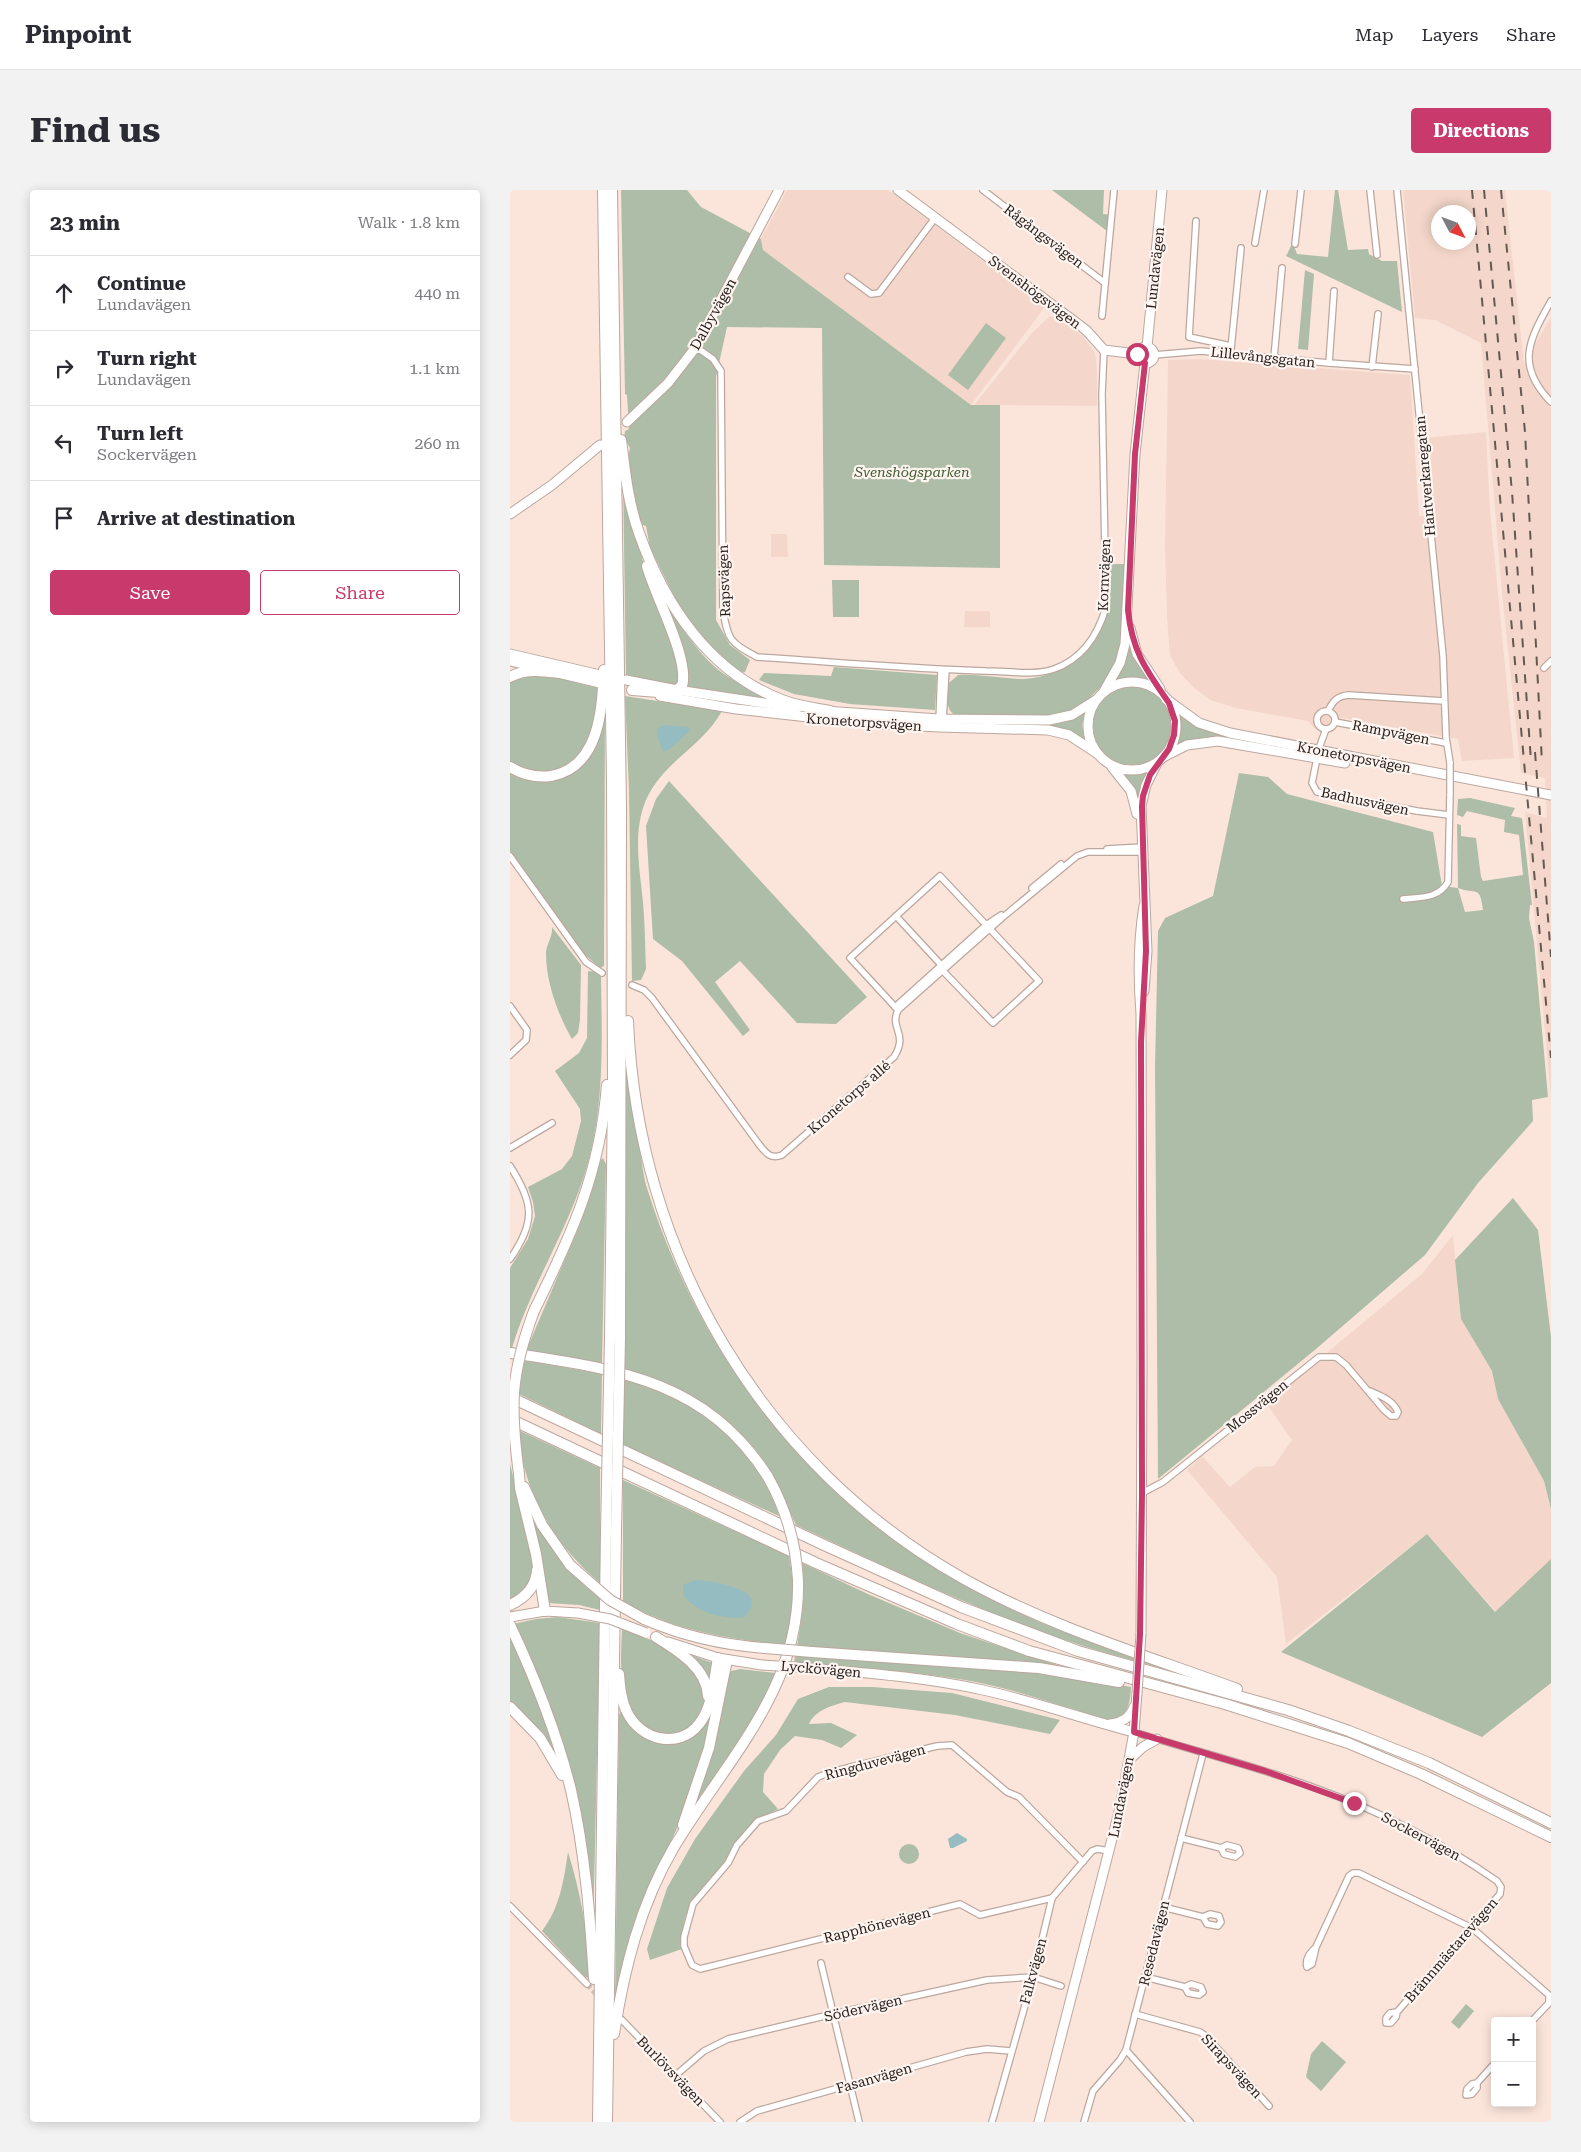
<!DOCTYPE html>
<html lang="en">
<head>
<meta charset="utf-8">
<style>
	body { margin:0; font-family:"Roboto Serif",serif; background:#f2f2f3; color:#2b2b33 }
	.controls { position:absolute; right:15px; bottom:15px; display:grid; overflow:hidden; border-radius:5px; box-shadow:0 2px 12px #0003 }
	.controls button { width:45px; height:45px; display:grid; place-items:center; padding:0; border:0; border-bottom:1px solid #e1e1e2; background:#fff; color:#2b2b33; font:25px sans-serif }
	.compass { position:absolute; left:921px; top:15px; width:45px; height:45px; border-radius:50%; background:#fff; box-shadow:0 2px 12px #0003; rotate:131deg }
	.stop { position:absolute; width:15px; height:15px; margin:-11px; border:4px solid #c73a6b; border-radius:50%; background:#fff }
	.stop.end { background:#c73a6b; border-color:#fff; box-shadow:0 1px 5px #0008 }
	.list { margin:0; padding:0; list-style:none }
	h2 { display:flex; justify-content:space-between; align-items:center; height:65px; margin:0; padding:0 20px; font-size:21px }
	h2 small { font-size:16px; font-weight:400; color:#7c7c81 }
	.list li { display:grid; grid-template-columns:32px 1fr auto; gap:15px; align-items:center; box-sizing:border-box; height:75px; padding:0 20px; border-top:1px solid #e1e1e2 }
	.list b { display:block; font-size:19px; white-space:nowrap }
	.list p { margin:0; font-size:16px; white-space:nowrap; color:#7c7c81 }
	.list em { font-size:16px; font-style:normal; color:#7c7c81 }
	.actions { display:flex; gap:10px; padding:15px 20px }
	.actions a { flex:1; padding:11px 0; border:1px solid #c73a6b; border-radius:5px; text-align:center; font-size:18px; color:#c73a6b }
	.actions .main { background:#c73a6b; color:#fff }
	.icon { flex:none; width:28px; height:28px; fill:none; stroke:currentColor; stroke-width:2; stroke-linecap:round; stroke-linejoin:round }
	.map { position:relative; flex:none; width:1041px; height:1932px; overflow:hidden; border-radius:5px }
	header { display:flex; align-items:center; gap:30px; box-sizing:border-box; height:70px; padding:0 25px; background:#fff; border-bottom:1px solid #e1e1e2 }
	header strong { font-size:24px }
	nav { display:flex; gap:28px; margin-inline-start:auto; font-size:18px }
	.intro { display:flex; align-items:center; justify-content:space-between; box-sizing:border-box; height:120px; padding:0 30px }
	h1 { margin:0; font-size:35px }
	.button { padding:12px 22px; border-radius:5px; background:#c73a6b; color:#fff; font-size:18px; font-weight:700 }
	main { display:flex; gap:30px; padding:0 30px }
	aside { flex:1; background:#fff; border-radius:5px; box-shadow:0 2px 12px #0003 }
	.map>svg:first-child { display:block }
</style>
</head>
<body>
<header>
<strong>Pinpoint</strong>
<nav><a>Map</a><a>Layers</a><a>Share</a></nav>
</header>
<div class="intro"><h1>Find us</h1><a class="button">Directions</a></div>
<main>
<aside>
<h2>23 min<small>Walk · 1.8 km</small></h2>
<ul class="list">
<li><svg class="icon" aria-label="ahead" viewBox="0 0 24 24"><path d="M12 20V5M6 11l6-6 6 6"/></svg><div><b>Continue</b><p>Lundavägen</p></div><em>440 m</em></li>
<li><svg class="icon" aria-label="right" viewBox="0 0 24 24"><path d="M7 20v-9h11M14 6l5 5-5 5"/></svg><div><b>Turn right</b><p>Lundavägen</p></div><em>1.1 km</em></li>
<li><svg class="icon" aria-label="left" viewBox="0 0 24 24"><path d="M17 20v-9H6M10 6l-5 5 5 5"/></svg><div><b>Turn left</b><p>Sockervägen</p></div><em>260 m</em></li>
<li><svg class="icon" aria-label="arrive" viewBox="0 0 24 24"><path d="M6 21V4h12l-3 4 3 4H6"/></svg><div><b>Arrive at destination</b></div></li>
</ul>
<div class="actions"><a class="main">Save</a><a>Share</a></div>
</aside>
<div class="map">
<svg width="1041" height="1932" viewBox="0 0 1041 1932">
	<rect width="100%" height="100%" fill="#fbe5db"/>
	<!-- built -->
	<g fill="#f4d7ca" fill-rule="evenodd">
		<path d="M277,0H378L535,117L461,215L253,60L251,49Z"/>
		<path d="M893,0H995L1014,173L1041,127V908L1015,622L1037,628L1035,588L1011,583L992,403L971,153L925,130L905,128ZM928,22H958V52H928Z"/>
		<path d="M545,126L573,146L585,163L587,181V216L464,215L522,143L539,127Z"/>
		<path d="M688,169L900,185L909,326H923L915,248L976,242L980,321L1004,568L952,571L948,549L832,528L823,541L805,539L798,531L726,518L700,510L684,498L670,483L660,466L657,427L655,357L658,170Z"/>
		<path d="M261,344H277L278,367H261Z"/>
		<path d="M455,421H480V437H454Z"/>
		<path d="M943,1045L951,1129L982,1181L988,1209L1034,1291L1041,1319V1369L986,1422L917,1344L776,1454L767,1387L677,1280L692,1266L720,1297L745,1277L764,1276L782,1250L756,1213L913,1083Z"/>
	</g>
	<!-- green -->
	<g fill="#adbda7" fill-rule="evenodd">
		<path d="M111,0H177L191,17L251,49L253,60L461,215H490V378L314,375L312,138L217,137L206,187V430L220,455L240,470L235,482L230,483L224,481L186,441L166,410L140,358L136,336L130,334C124,311 114,281 120,258L114,248L115,241L119,239L117,205L115,204Z"/>
		<path d="M542,0H594L593,24L603,25L601,44Z"/>
		<path d="M825,0H828L838,60L858,59L859,64L872,71H887L892,122L776,66L781,56H784L787,64L818,67Z"/>
		<path d="M795,80L804,84L798,160L788,159Z"/>
		<path d="M476,133L496,148L458,200L438,185Z"/>
		<path d="M113,291L136,384L171,481L167,496L116,486Z"/>
		<path d="M600,374H616L613,458L597,491L573,514L559,523L534,528L445,525C434,519 438,504 439,493L448,485C470,484 492,489 514,489C553,487 590,458 598,420C600,405 599,389 600,374Z"/>
		<path d="M322,390H349V427H323Z"/>
		<path d="M147,394C165,425 183,462 214,484C230,495 248,503 266,512L175,498L178,485L176,471Z"/>
		<path d="M618,440L643,493C629,487 615,487 600,493Z"/>
		<path d="M324,477L427,485L425,520L340,514L284,504L249,490L254,483L321,486Z"/>
		<path d="M19,485L45,487L89,498L85,537L68,568L53,579L26,584L0,573V491Z"/>
		<circle cx="622" cy="536" r="39"/>
		<path d="M115,506L212,521C195,552 162,568 143,597C122,629 128,667 132,703C135,729 135,754 136,779L131,790L122,791L119,600Z"/>
		<path d="M95,517L94,776L90,778L72,762L0,662V581L5,585L63,580Z"/>
		<path d="M575,521L572,535L575,550L566,545L455,535L440,532L544,533L561,528Z"/>
		<path d="M669,523L701,541L714,546L713,548L667,556L671,540Z"/>
		<path d="M640,580L629,611L622,596L611,583L626,584Z"/>
		<path d="M729,583L758,587L777,604L923,642L932,696L948,698L947,634L951,635V646L966,648L971,687L973,691L1013,685L1009,645L994,642L995,630L957,621L953,627L947,625L948,609L960,608L1005,618L1001,626L1012,628L1022,715H1020L1019,728L1024,752L1038,907L1022,910L1023,931L968,993L915,1065L806,1159L648,1289L645,877L648,741L655,728L703,706ZM948,698C966,705 970,694 973,720L955,722Z"/>
		<path d="M159,591L357,807L326,834L287,833L230,771L205,792L240,840L233,846L172,771L143,749L136,636L146,609Z"/>
		<path d="M42,737L71,775L70,830L68,843L62,849C48,825 36,792 36,764C36,754 43,747 42,737Z"/>
		<path d="M78,781L86,782L91,787C92,853 95,922 74,986C55,1045 20,1098 2,1158L0,1157V1078L18,1049L25,1026L23,1012L18,997L52,979L62,966L71,931L70,919L45,881L69,863L77,848Z"/>
		<path d="M116,877C120,905 125,932 130,960C132,972 133,984 136,995C175,1122 249,1239 351,1324C395,1361 447,1390 497,1417C553,1446 616,1463 675,1484C628,1472 582,1460 537,1444C451,1413 368,1373 286,1335C276,1313 266,1291 253,1270C235,1242 198,1213 169,1199C152,1190 133,1185 115,1179Z"/>
		<path d="M93,968L96,974L92,1173L16,1161L70,1034L90,971Z"/>
		<path d="M1003,1008L1028,1040L1041,1147V1319L1034,1291L988,1209L982,1181L951,1129L945,1070Z"/>
		<path d="M14,1170L92,1184L91,1244L9,1204Z"/>
		<path d="M113,1189C133,1195 153,1202 171,1211C212,1232 257,1282 269,1326L113,1255Z"/>
		<path d="M8,1240L90,1278V1393C44,1355 12,1300 8,1240Z"/>
		<path d="M0,1274L24,1371C24,1389 15,1401 0,1410Z"/>
		<path d="M113,1290L279,1366C286,1402 283,1419 277,1455C219,1449 163,1441 113,1411Z"/>
		<path d="M21,1326C40,1358 60,1386 90,1408V1420L69,1415L38,1413Z"/>
		<path d="M917,1344L985,1422L1041,1369V1493L972,1547L771,1462Z"/>
		<path d="M292,1373L360,1405L450,1443L550,1476L287,1456C292,1427 296,1402 292,1373Z"/>
		<path d="M48,1427L90,1433L83,1743L66,1608L3,1434L26,1429Z"/>
		<path d="M112,1439C130,1446 152,1452 167,1464C179,1473 193,1489 195,1504C198,1529 167,1555 143,1543C140,1541 137,1538 134,1536C131,1533 125,1529 123,1526C108,1501 111,1467 112,1439Z"/>
		<path d="M0,1445L27,1510L49,1572L0,1513Z"/>
		<path d="M175,1463L203,1473L200,1498Z"/>
		<path d="M285,1466L375,1471L556,1485L621,1497C620,1517 617,1530 594,1529C548,1515 502,1498 455,1490C398,1481 341,1477 284,1472Z"/>
		<path d="M230,1479L266,1483L254,1510L176,1634L216,1489L221,1481Z"/>
		<path d="M319,1497H362L442,1503L550,1530L540,1544L445,1525L335,1512C323,1515 304,1521 299,1534L321,1533L347,1545L331,1558L312,1550L285,1546L270,1560L254,1584L253,1602L268,1619C250,1627 232,1640 222,1658C219,1663 219,1668 216,1673C192,1706 170,1711 172,1759L140,1770L137,1759L157,1698L185,1649L234,1581L266,1545L288,1509Z"/>
		<path d="M201,1514V1534L176,1618L150,1676L105,1814L109,1525L111,1521L123,1535L173,1550Z"/>
		<circle cx="399" cy="1664" r="10"/>
		<path d="M58,1662C71,1704 78,1744 80,1788L75,1787L32,1741C50,1718 54,1689 58,1662Z"/>
		<path d="M956,1814L964,1821L949,1839L941,1832Z"/>
		<path d="M812,1851L836,1872L811,1901L796,1887L801,1864Z"/>
	</g>
	<!-- water -->
	<g fill="#95bcc0">
		<path d="M156,535L177,537L180,539C177,544 159,561 153,562L147,545L148,538Z"/>
		<path d="M185,1390C203,1391 266,1400 232,1428C207,1427 189,1424 173,1405V1395Z"/>
		<path d="M447,1643L457,1649V1651L443,1658H440L438,1649Z"/>
	</g>
	<g fill="none" stroke-linecap="round" stroke-linejoin="round">
		<!-- street-tunnel -->
		<path stroke="#d0bdb4" stroke-width="5.5" stroke-dasharray="5.5 3" stroke-linecap="butt" d="M77,1794L89,1807"/>
		<!-- street casing -->
		<g stroke="#bba79e" stroke-width="8">
			<g id="street">
				<path d="M473,0L595,93"/>
				<path d="M860,0L867,65"/>
				<path d="M887,0L933,466L936,547L940,573"/>
				<path d="M686,31L679,147L721,156"/>
				<path d="M745,53L754,0"/>
				<path d="M785,54L791,0"/>
				<path d="M338,87L361,104L369,103L425,28"/>
				<path d="M1041,111C1019,150 1005,175 1041,212"/>
				<path d="M592,126L604,0"/>
				<path d="M186,157L203,169L211,181L213,420C218,451 220,452 247,467C323,472 400,479 476,481C498,481 524,486 544,479C572,469 588,445 596,417L592,204L594,160"/>
				<path d="M721,159L731,58"/>
				<path d="M644,165L691,161L819,173L905,179"/>
				<path d="M764,168L772,78"/>
				<path d="M819,173L824,101"/>
				<path d="M862,177L868,124"/>
				<path d="M1034,478L1041,471"/>
				<circle cx="816" cy="530" r="9"/>
				<path d="M818,521C823,511 827,506 839,505L934,511"/>
				<path d="M433,530L436,480"/>
				<path d="M429,532L431,480"/>
				<path d="M825,532L936,553"/>
				<path d="M808,561L816,539"/>
				<path d="M807,568L802,593L807,602L907,621L939,625"/>
				<path d="M597,659L632,657"/>
				<path d="M0,666L76,772L92,783"/>
				<path d="M522,698L551,674"/>
				<path d="M893,709C911,707 928,709 938,692L940,604"/>
				<path d="M386,726L434,778"/>
				<path d="M122,795L134,800L142,808L248,953C255,962 260,970 272,965L384,867C399,843 379,839 388,820L493,727L567,666L578,662H633"/>
				<path d="M0,816L17,840L16,850L0,865"/>
				<path d="M385,817L476,735L491,725"/>
				<path d="M388,820L340,768L430,686L529,791L483,833L433,781"/>
				<path d="M0,958L42,933"/>
				<path d="M0,976C24,1013 26,1032 0,1069"/>
				<path d="M632,1303L653,1292L809,1167H826L836,1175L874,1220L881,1226H886L888,1222C883,1210 871,1206 860,1201"/>
				<path d="M624,1542C684,1561 746,1576 805,1598C869,1621 931,1652 987,1691L991,1697L990,1704L887,1822L880,1823L876,1828V1833H881L886,1827L887,1822"/>
				<path d="M671,1648L711,1658L714,1664L725,1667L730,1663L728,1658L717,1655L711,1658"/>
				<path d="M542,1708L470,1725L450,1714L190,1779L182,1775L174,1756V1747L183,1714L218,1673L227,1655L248,1631L276,1621L308,1587L321,1582L427,1556L442,1555L497,1602L509,1607L573,1672"/>
				<path d="M0,1716L77,1794"/>
				<path d="M653,1717L693,1727L697,1734L708,1736L711,1732L709,1726L700,1724L693,1727"/>
				<path d="M806,1757L802,1774L797,1777C795,1768 800,1763 806,1757L839,1686L843,1683H849L962,1738L1039,1805V1813L1022,1831"/>
				<path d="M311,1773L349,1932"/>
				<path d="M635,1787L675,1797L678,1803L689,1805L693,1802L691,1797L681,1794L675,1797"/>
				<path d="M625,1824L690,1842L696,1846L759,1916"/>
				<path d="M112,1830L210,1932"/>
				<path d="M616,1860L680,1932"/>
				<path d="M166,1885L194,1861L218,1849L323,1824L477,1790L523,1787L551,1796"/>
				<path d="M967,1893V1898L962,1904L956,1905L957,1899L962,1894L967,1893L985,1873"/>
				<path d="M230,1932L247,1921L456,1862L477,1859L501,1861"/>
				<path d="M482,1932L523,1787L542,1708L582,1661L587,1659L600,1661"/>
				<path d="M574,1932L583,1901L610,1870L616,1860L693,1564"/>
			</g>
		</g>
		<!-- secondary casing -->
		<g stroke="#bba79e" stroke-width="11">
			<g id="secondary">
				<path d="M388,0L576,140L594,160L627,164"/>
				<circle cx="636" cy="165" r="8"/>
				<path d="M637,157L652,0"/>
				<path d="M117,232L158,193L186,157L269,0"/>
				<path d="M0,324L42,295L90,255"/>
				<path d="M620,438L627,464L650,499"/>
				<path d="M0,464L90,485"/>
				<path d="M0,471L31,478"/>
				<path d="M44,482L90,493"/>
				<path d="M116,490L167,500L287,518"/>
				<circle cx="622" cy="536" r="44"/>
				<path d="M593,503L610,473L615,454L625,264L635,173"/>
				<path d="M150,506L226,519L353,533L429,537L538,540L559,545L588,564"/>
				<path d="M656,509L689,533L720,543L1041,605"/>
				<path d="M315,521L429,529L539,530L562,525L586,510"/>
				<path d="M653,567L677,555L708,551L835,573"/>
				<path d="M602,577L621,601L627,624"/>
				<path d="M634,801L637,761L631,616L636,595L647,573"/>
				<path d="M0,1427L35,1421L68,1423"/>
				<path d="M631,1444L632,1172L631,824C628,787 628,752 634,716"/>
				<path d="M158,1452L208,1468L252,1475"/>
				<path d="M299,1478C357,1483 415,1487 473,1500C524,1511 573,1529 624,1542"/>
				<path d="M600,1534C611,1533 619,1529 624,1517"/>
				<path d="M619,1570L633,1557L647,1549"/>
				<path d="M529,1932L610,1618L624,1542L627,1503"/>
			</g>
		</g>
		<!-- highway casing -->
		<g stroke="#bba79e" stroke-width="12">
			<g id="highway">
				<path d="M93,0L102,590L103,900L100,1147"/>
				<path d="M102,0L111,618L110,1148"/>
				<path d="M111,250C115,281 118,313 129,343C154,414 199,482 272,510C287,516 304,518 320,521"/>
				<path d="M0,487C16,478 33,481 50,483"/>
				<path d="M122,500L162,503L172,496C180,469 145,406 137,376"/>
				<path d="M0,577C13,585 26,588 41,586C90,577 92,519 94,480"/>
				<path d="M118,831C127,1062 251,1275 454,1389C540,1437 635,1465 727,1499"/>
				<path d="M24,1121C62,1044 90,983 97,895"/>
				<path d="M0,1163C105,1179 196,1189 258,1287"/>
				<path d="M0,1207L314,1355L451,1417L568,1461L778,1520L839,1541L919,1573L1041,1633"/>
				<path d="M0,1229L306,1373L447,1434L519,1461L715,1514L838,1553L911,1584L1041,1647"/>
				<path d="M9,1284L10,1298L26,1364L35,1421"/>
				<path d="M14,1297L32,1335L60,1375"/>
				<path d="M0,1415C15,1408 26,1397 27,1380"/>
				<path d="M134,1429C173,1446 213,1455 255,1458"/>
				<path d="M0,1435C25,1488 47,1544 61,1600C75,1662 80,1726 84,1789"/>
				<path d="M146,1447C167,1460 197,1478 198,1506"/>
				<path d="M302,1462L529,1478L609,1492"/>
				<path d="M109,1484C110,1497 111,1510 117,1522C130,1550 169,1560 189,1534C203,1517 204,1488 208,1468"/>
				<path d="M0,1517L30,1548L52,1585"/>
				<path d="M173,1635L199,1558L217,1470"/>
				<path d="M104,1844C114,1779 130,1715 164,1657C216,1570 291,1499 288,1390"/>
				<path d="M88,1932L96,1340"/>
				<path d="M97,1932L106,1341"/>
			</g>
		</g>
		<!-- street -->
		<use href="#street" stroke="#fff" stroke-width="5.5"/>
		<!-- secondary -->
		<use href="#secondary" stroke="#fff" stroke-width="9"/>
		<!-- highway -->
		<use href="#highway" stroke="#fff" stroke-width="10"/>
		<!-- rail -->
		<g stroke="#645853" stroke-width="2" stroke-dasharray="9 9" stroke-linecap="butt">
			<path d="M962,0L1041,868"/>
			<path d="M974,0L1002,302L1021,571"/>
			<path d="M991,0L1015,242L1032,573"/>
			<path d="M1025,562L1041,767"/>
		</g>
		<!-- street-bridge casing -->
		<g stroke="#bba79e" stroke-width="8" stroke-linecap="butt">
			<path id="street-bridge" d="M940,573V604"/>
		</g>
		<!-- secondary-bridge casing -->
		<g stroke="#bba79e" stroke-width="11" stroke-linecap="butt">
			<g id="secondary-bridge">
				<path d="M68,1423L100,1429L136,1443"/>
				<path d="M252,1475L299,1478"/>
				<path d="M627,1503L631,1444"/>
			</g>
		</g>
		<!-- highway-bridge casing -->
		<g stroke="#bba79e" stroke-width="12" stroke-linecap="butt">
			<g id="highway-bridge">
				<path d="M9,1284C0,1217 0,1185 24,1121"/>
				<path d="M258,1287C276,1319 286,1354 288,1390"/>
				<path d="M96,1340L100,1147"/>
				<path d="M106,1341L110,1148"/>
				<path d="M60,1375L100,1410L134,1429"/>
				<path d="M255,1458L302,1462"/>
			</g>
		</g>
		<!-- street-bridge -->
		<use href="#street-bridge" stroke="#fff" stroke-width="5.5"/>
		<!-- secondary-bridge -->
		<use href="#secondary-bridge" stroke="#fff" stroke-width="9"/>
		<!-- highway-bridge -->
		<use href="#highway-bridge" stroke="#fff" stroke-width="10"/>
	</g>
	<g fill="none" stroke-linecap="round" stroke-linejoin="round">
		<!-- route -->
		<path stroke="#c73a6b" stroke-width="6" d="M627,164L630,170L635,173L625,264L618,420C622,461 636,480 659,513L665,531L664,545L659,559L640,585L633,606L632,616L636,761L631,852L632,1303L630,1444L624,1542L755,1581L844,1613"/>
	</g>
	<g text-anchor="middle" dominant-baseline="central" stroke-width="4.5" stroke-linejoin="round" paint-order="stroke">
		<!-- street labels -->
		<g font-size="14" fill="#241c19" stroke="#fef5f1">
			<text transform="translate(534 46) rotate(37)">Rågångsvägen</text>
			<text transform="translate(645 78) rotate(-84)">Lundavägen</text>
			<text transform="translate(525 102) rotate(37)">Svenshögsvägen</text>
			<text transform="translate(203 124) rotate(-61)">Dalbyvägen</text>
			<text transform="translate(753 167) rotate(6)">Lillevångsgatan</text>
			<text transform="translate(915 286) rotate(-95)">Hantverkaregatan</text>
			<text transform="translate(594 385) rotate(-88)">Kornvägen</text>
			<text transform="translate(214 391) rotate(-92)">Rapsvägen</text>
			<text transform="translate(354 532) rotate(4)">Kronetorpsvägen</text>
			<text transform="translate(881 542) rotate(11)">Rampvägen</text>
			<text transform="translate(844 567) rotate(11)">Kronetorpsvägen</text>
			<text transform="translate(855 611) rotate(12)">Badhusvägen</text>
			<text transform="translate(339 907) rotate(-41)">Kronetorps allé</text>
			<text transform="translate(747 1216) rotate(-39)">Mossvägen</text>
			<text transform="translate(311 1479) rotate(5)">Lyckövägen</text>
			<text transform="translate(365 1572) rotate(-15)">Ringduvevägen</text>
			<text transform="translate(611 1607) rotate(-79)">Lundavägen</text>
			<text transform="translate(911 1646) rotate(28)">Sockervägen</text>
			<text transform="translate(367 1735) rotate(-14)">Rapphönevägen</text>
			<text transform="translate(644 1753) rotate(-76)">Resedavägen</text>
			<text transform="translate(941 1760) rotate(-49)">Brännmästarevägen</text>
			<text transform="translate(523 1781) rotate(-75)">Falkvägen</text>
			<text transform="translate(353 1818) rotate(-13)">Södervägen</text>
			<text transform="translate(722 1876) rotate(47)">Sirapsvägen</text>
			<text transform="translate(161 1881) rotate(46)">Burlövsvägen</text>
			<text transform="translate(364 1888) rotate(-16)">Fasanvägen</text>
		</g>
		<!-- park labels -->
		<g font-size="14" font-style="italic" fill="#405d34" stroke="#fef5f1">
			<text x="402" y="282">Svenshögsparken</text>
		</g>
	</g>
</svg>
<div class="controls">
<button>+</button>
<button>−</button>
</div>
<svg class="compass" viewBox="-18 -18 36 36"><path d="M0-13l5 13h-10z" fill="#e53935"/><path d="M0 13l5-13h-10z" fill="#7c7c81"/></svg>
<div class="stop" style="left:627px;top:164px"></div>
<div class="stop end" style="left:844px;top:1613px"></div>
</div>
</main>
</body>
</html>
